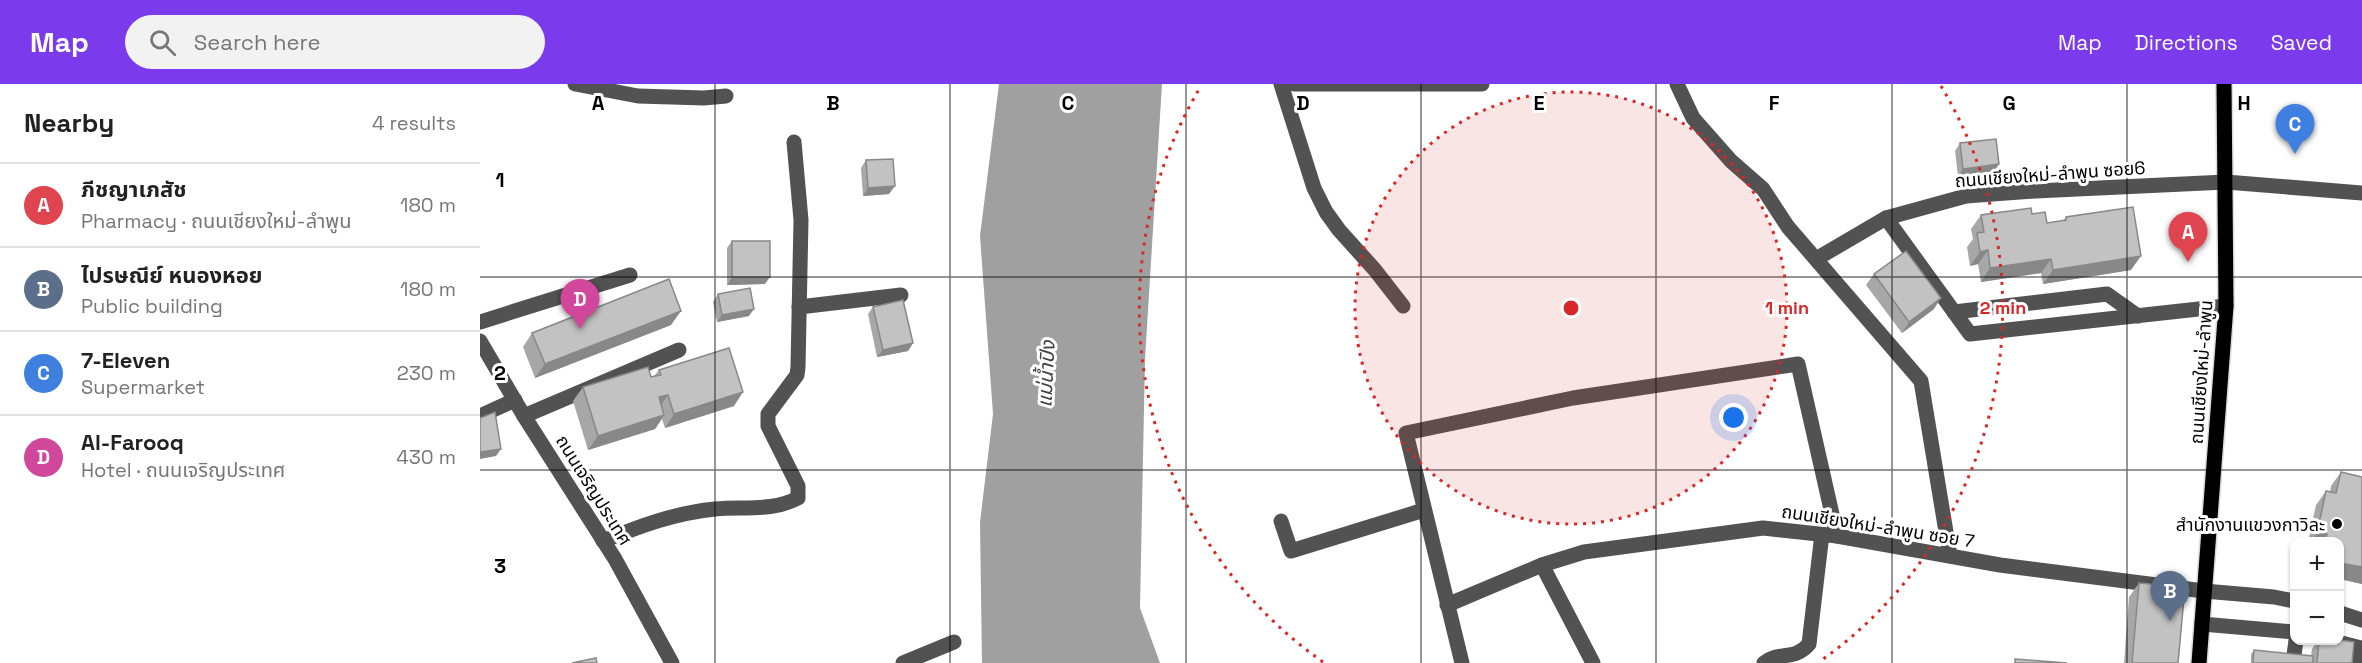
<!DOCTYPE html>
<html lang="en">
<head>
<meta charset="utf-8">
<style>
	body { margin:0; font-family:"Space Grotesk","Noto Sans Thai",sans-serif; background:#f2f2f2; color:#222 }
	.controls { position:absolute; right:18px; bottom:18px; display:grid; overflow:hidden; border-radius:12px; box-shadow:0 2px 4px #0004 }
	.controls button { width:54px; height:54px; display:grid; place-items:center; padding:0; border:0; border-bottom:2px solid #e0e0e0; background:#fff; color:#222; font:30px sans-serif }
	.you { position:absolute; left:1254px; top:334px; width:21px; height:21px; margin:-15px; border:4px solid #fff; border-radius:50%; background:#1a73e8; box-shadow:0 0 0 9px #1a73e833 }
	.badge { display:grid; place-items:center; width:39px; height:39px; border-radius:50%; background:#7c3aed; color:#fff; font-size:20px; font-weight:700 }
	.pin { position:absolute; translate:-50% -50px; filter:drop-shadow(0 2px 3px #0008) }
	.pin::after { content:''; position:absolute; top:32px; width:21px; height:18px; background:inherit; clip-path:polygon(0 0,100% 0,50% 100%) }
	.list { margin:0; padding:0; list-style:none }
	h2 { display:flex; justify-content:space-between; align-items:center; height:78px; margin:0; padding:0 24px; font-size:26px }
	h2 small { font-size:20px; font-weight:400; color:#767676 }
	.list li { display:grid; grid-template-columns:39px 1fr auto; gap:18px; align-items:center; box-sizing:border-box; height:84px; padding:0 24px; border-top:2px solid #e0e0e0 }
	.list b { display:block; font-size:22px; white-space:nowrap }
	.list p { margin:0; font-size:20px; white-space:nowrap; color:#767676 }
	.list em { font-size:20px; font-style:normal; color:#767676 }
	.icon { flex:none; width:33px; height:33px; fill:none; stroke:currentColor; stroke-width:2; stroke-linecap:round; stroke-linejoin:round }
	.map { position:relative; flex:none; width:1882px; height:579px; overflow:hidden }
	header { display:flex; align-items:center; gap:36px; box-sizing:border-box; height:84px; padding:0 30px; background:#7c3aed; color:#fff }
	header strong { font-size:28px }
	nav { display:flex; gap:33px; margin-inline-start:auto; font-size:21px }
	.search { width:420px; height:54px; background:#f2f2f2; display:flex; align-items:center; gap:15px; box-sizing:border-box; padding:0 21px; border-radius:33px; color:#767676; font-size:22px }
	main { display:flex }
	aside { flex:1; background:#fff }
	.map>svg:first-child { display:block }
</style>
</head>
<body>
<header>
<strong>Map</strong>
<div class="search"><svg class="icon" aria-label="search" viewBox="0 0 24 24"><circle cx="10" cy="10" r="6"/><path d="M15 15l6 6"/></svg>Search here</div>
<nav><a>Map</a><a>Directions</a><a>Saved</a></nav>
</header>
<main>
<aside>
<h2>Nearby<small>4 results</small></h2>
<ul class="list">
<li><span class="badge" style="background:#e0444e">A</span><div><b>ภีชญาเภสัช</b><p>Pharmacy · ถนนเชียงใหม่-ลำพูน</p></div><em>180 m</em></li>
<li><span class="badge" style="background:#5c6f8a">B</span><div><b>ไปรษณีย์ หนองหอย</b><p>Public building</p></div><em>180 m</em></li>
<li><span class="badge" style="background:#3f7fe0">C</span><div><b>7-Eleven</b><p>Supermarket</p></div><em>230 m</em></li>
<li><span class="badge" style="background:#d1479c">D</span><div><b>Al-Farooq</b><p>Hotel · ถนนเจริญประเทศ</p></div><em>430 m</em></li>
</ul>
</aside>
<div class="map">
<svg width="1882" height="579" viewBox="0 0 1882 579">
	<rect width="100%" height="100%" fill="#fff"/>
	<!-- water -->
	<path fill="#a0a0a0" d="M519,0H682L665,275L660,524L680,579H502L500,438L513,330L500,152Z"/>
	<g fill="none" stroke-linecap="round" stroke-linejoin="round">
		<!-- major casing -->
		<g stroke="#dbdbdb" stroke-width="18">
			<path id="major" d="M1719,579L1746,222L1744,0"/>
		</g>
		<!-- minor -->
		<g stroke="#525252" stroke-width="15">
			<path d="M95,0L158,12L224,14L246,12"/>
			<path d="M801,0L834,104L846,128L859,146L895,186L923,222"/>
			<path d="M814,0H1002"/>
			<path d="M1197,0L1213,34L1251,77L1283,105L1308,143L1441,297L1470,472"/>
			<path d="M1336,175L1406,134"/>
			<path d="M1746,222L1490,250L1406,134L1486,112L1555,107L1746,98L1882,109"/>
			<path d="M319,223L421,211"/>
			<path d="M1474,228L1627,210L1658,232"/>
			<path d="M0,238L150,191"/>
			<path d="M0,257L44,332L135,475L192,579"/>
			<path d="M0,332L35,316"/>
			<path d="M44,332L199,266"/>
			<path d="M801,437L811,467L944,426"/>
			<path d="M123,457C160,442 195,429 235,425C263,422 292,428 318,414V402L288,342V330L317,291L318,283L321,136L314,58"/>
			<path d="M1062,481L1113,579"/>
			<path d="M967,521L1062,481L1104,468L1283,444L1357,452L1520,481L1724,507L1794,513L1814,517"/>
			<path d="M1860,529L1882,536"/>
			<path d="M1722,540L1814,548"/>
			<path d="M1850,556L1881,564L1879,579"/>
			<path d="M423,579L474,558"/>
			<path d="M982,579L926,349L1093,314L1318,280L1357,452"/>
			<path d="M1284,579C1298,567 1315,577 1329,560L1342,450"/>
			<path d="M1813,579L1816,556"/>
		</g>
		<!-- major -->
		<use href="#major" stroke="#000" stroke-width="15"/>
	</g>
	<!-- wall -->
	<g fill="#a7a7a7">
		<path d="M1480,59L1514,88L1478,92L1475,67Z"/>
		<path d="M386,76L409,110L383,112L381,84Z"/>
		<path d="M1552,130L1567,139L1583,137L1586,133L1651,186L1563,200L1561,189L1501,198L1498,180L1490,182L1487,163L1493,155L1491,145L1501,131Z"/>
		<path d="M252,157L285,200L247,201V164Z"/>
		<path d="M1394,190L1454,225L1422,249L1386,201Z"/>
		<path d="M238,210L269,232L237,238L233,218Z"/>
		<path d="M393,223L433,259L428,267L397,273L388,230Z"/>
		<path d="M191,241L55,294L43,263L52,249Z"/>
		<path d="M179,286L254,322L185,344L182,335L175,345L108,366L93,317L103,303L171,293L174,292Z"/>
		<path d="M1861,388L1882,393V500L1860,495V458H1828L1836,421L1846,407L1850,408L1851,402Z"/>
		<path d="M1659,499L1698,579H1644L1649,513Z"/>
		<path d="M1838,556H1860L1872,579H1771V570L1774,566L1831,572L1832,565Z"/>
	</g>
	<!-- shaded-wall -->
	<g fill="#888">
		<path d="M1519,80L1514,88L1478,92L1483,85Z"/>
		<path d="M415,102L409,110L383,112L388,104Z"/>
		<path d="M1508,166L1498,180L1490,182L1500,168Z"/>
		<path d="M1661,172L1651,186L1563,200L1573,186Z"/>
		<path d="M1571,175L1561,189L1501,198L1510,184Z"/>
		<path d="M252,193H290L285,200L247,201Z"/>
		<path d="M1461,214L1454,225L1422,249L1429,238Z"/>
		<path d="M274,225L269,232L237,238L242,231Z"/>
		<path d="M201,227L191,241L55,294L65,280Z"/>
		<path d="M433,259L428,267L397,273L403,266Z"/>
		<path d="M263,308L254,322L185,344L194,330Z"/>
		<path d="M188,311L178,325L179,313Z"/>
		<path d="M184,331L175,345L108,366L118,352Z"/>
		<path d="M21,365L16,372L0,375V368Z"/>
		<path d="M1837,449L1847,450L1842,458H1831Z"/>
		<path d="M1860,479L1882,483V500L1860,495Z"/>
	</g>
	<!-- building -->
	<g fill="#c2c2c2" stroke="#888" stroke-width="1.5">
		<path d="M1516,55L1519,80L1483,85L1480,59Z"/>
		<path d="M413,75L415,102L388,104L386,76Z"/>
		<path d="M1653,123L1661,172L1573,186L1571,175L1510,184L1508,166L1500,168L1497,149L1504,148L1501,131L1551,124L1552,130L1565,128L1567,139L1586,136V133Z"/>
		<rect x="252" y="157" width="38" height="36"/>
		<path d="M1426,167L1461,214L1429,238L1394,190Z"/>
		<path d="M189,195L201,227L65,280L52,249Z"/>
		<path d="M270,204L274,225L242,231L238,210Z"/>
		<path d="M423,216L433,259L403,266L393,223Z"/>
		<path d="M249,264L263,308L194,330L188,311L179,313L184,331L118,352L103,303L168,283L171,293L181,291L179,286Z"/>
		<path d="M15,328L21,365L0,368V334Z"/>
		<path d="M1861,388L1882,393V483L1860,479V458H1845L1847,450L1837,449L1846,407L1856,409Z"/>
		<path d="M1659,499L1705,503L1698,579H1652Z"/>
		<path d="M1839,556H1860L1874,558L1872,579H1837Z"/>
		<path d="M1774,566L1833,572V579H1773Z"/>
		<path d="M116,574L117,579H92Z"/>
		<path d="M1535,575L1587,579H1535Z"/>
	</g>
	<!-- grid -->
	<path fill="none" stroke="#000" stroke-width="1.5" stroke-opacity="0.55" d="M235,0V579M470,0V579M706,0V579M941,0V579M1176,0V579M1412,0V579M1647,0V579M0,193H1882M0,386H1882"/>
	<!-- distance rings -->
	<circle cx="1091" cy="224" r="216" fill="#d62828" fill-opacity=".12"/>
	<g fill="none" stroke="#d62828" stroke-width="3" stroke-dasharray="3 6">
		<circle cx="1091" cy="224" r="216"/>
		<path d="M843 578A432 432 0 0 1 721 2M1461 2A432 432 0 0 1 1339 578"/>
	</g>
	<!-- markers -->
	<circle fill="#000" stroke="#fff" stroke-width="2" cx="1857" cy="440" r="6"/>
	<g text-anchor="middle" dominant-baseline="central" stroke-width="6" stroke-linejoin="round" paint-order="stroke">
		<!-- street labels -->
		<g font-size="18" fill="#000" stroke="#fff">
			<text transform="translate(1570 90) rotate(-4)">ถนนเชียงใหม่-ลำพูน ซอย6</text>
			<text transform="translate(1721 288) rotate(-86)">ถนนเชียงใหม่-ลำพูน</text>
			<text transform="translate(114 406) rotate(58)">ถนนเจริญประเทศ</text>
			<text transform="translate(1398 442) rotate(9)">ถนนเชียงใหม่-ลำพูน ซอย 7</text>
		</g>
		<!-- poi labels -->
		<g font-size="18" fill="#000" stroke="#fff" text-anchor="end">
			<text x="1845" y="440">สำนักงานแขวงกาวิละ</text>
		</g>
		<!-- water labels -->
		<g font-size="20" font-style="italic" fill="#414141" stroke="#fff">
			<text transform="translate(566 290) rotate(-87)">แม่น้ำปิง</text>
		</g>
	</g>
	<g font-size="20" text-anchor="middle" font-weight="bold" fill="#000" stroke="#fff" stroke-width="6" stroke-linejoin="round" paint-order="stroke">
		<text x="118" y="26">A</text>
		<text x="353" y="26">B</text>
		<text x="588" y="26">C</text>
		<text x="823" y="26">D</text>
		<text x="1059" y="26">E</text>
		<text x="1294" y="26">F</text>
		<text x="1529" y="26">G</text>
		<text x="1764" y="26">H</text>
		<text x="20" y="103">1</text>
		<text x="20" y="296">2</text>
		<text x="20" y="489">3</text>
	</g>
	<circle cx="1091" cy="224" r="9" fill="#d62828" stroke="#fff" stroke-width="3"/>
	<g font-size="18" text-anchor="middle" font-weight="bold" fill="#d62828" stroke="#fff" stroke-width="6" stroke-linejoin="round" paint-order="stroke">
		<text x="1307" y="230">1 min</text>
		<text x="1523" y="230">2 min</text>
	</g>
</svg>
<div class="controls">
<button>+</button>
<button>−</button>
</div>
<div class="you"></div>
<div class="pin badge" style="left:1708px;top:178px;background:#e0444e">A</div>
<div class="pin badge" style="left:1690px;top:537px;background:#5c6f8a">B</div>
<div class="pin badge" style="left:1815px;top:70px;background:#3f7fe0">C</div>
<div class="pin badge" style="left:100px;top:245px;background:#d1479c">D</div>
</div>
</main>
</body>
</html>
